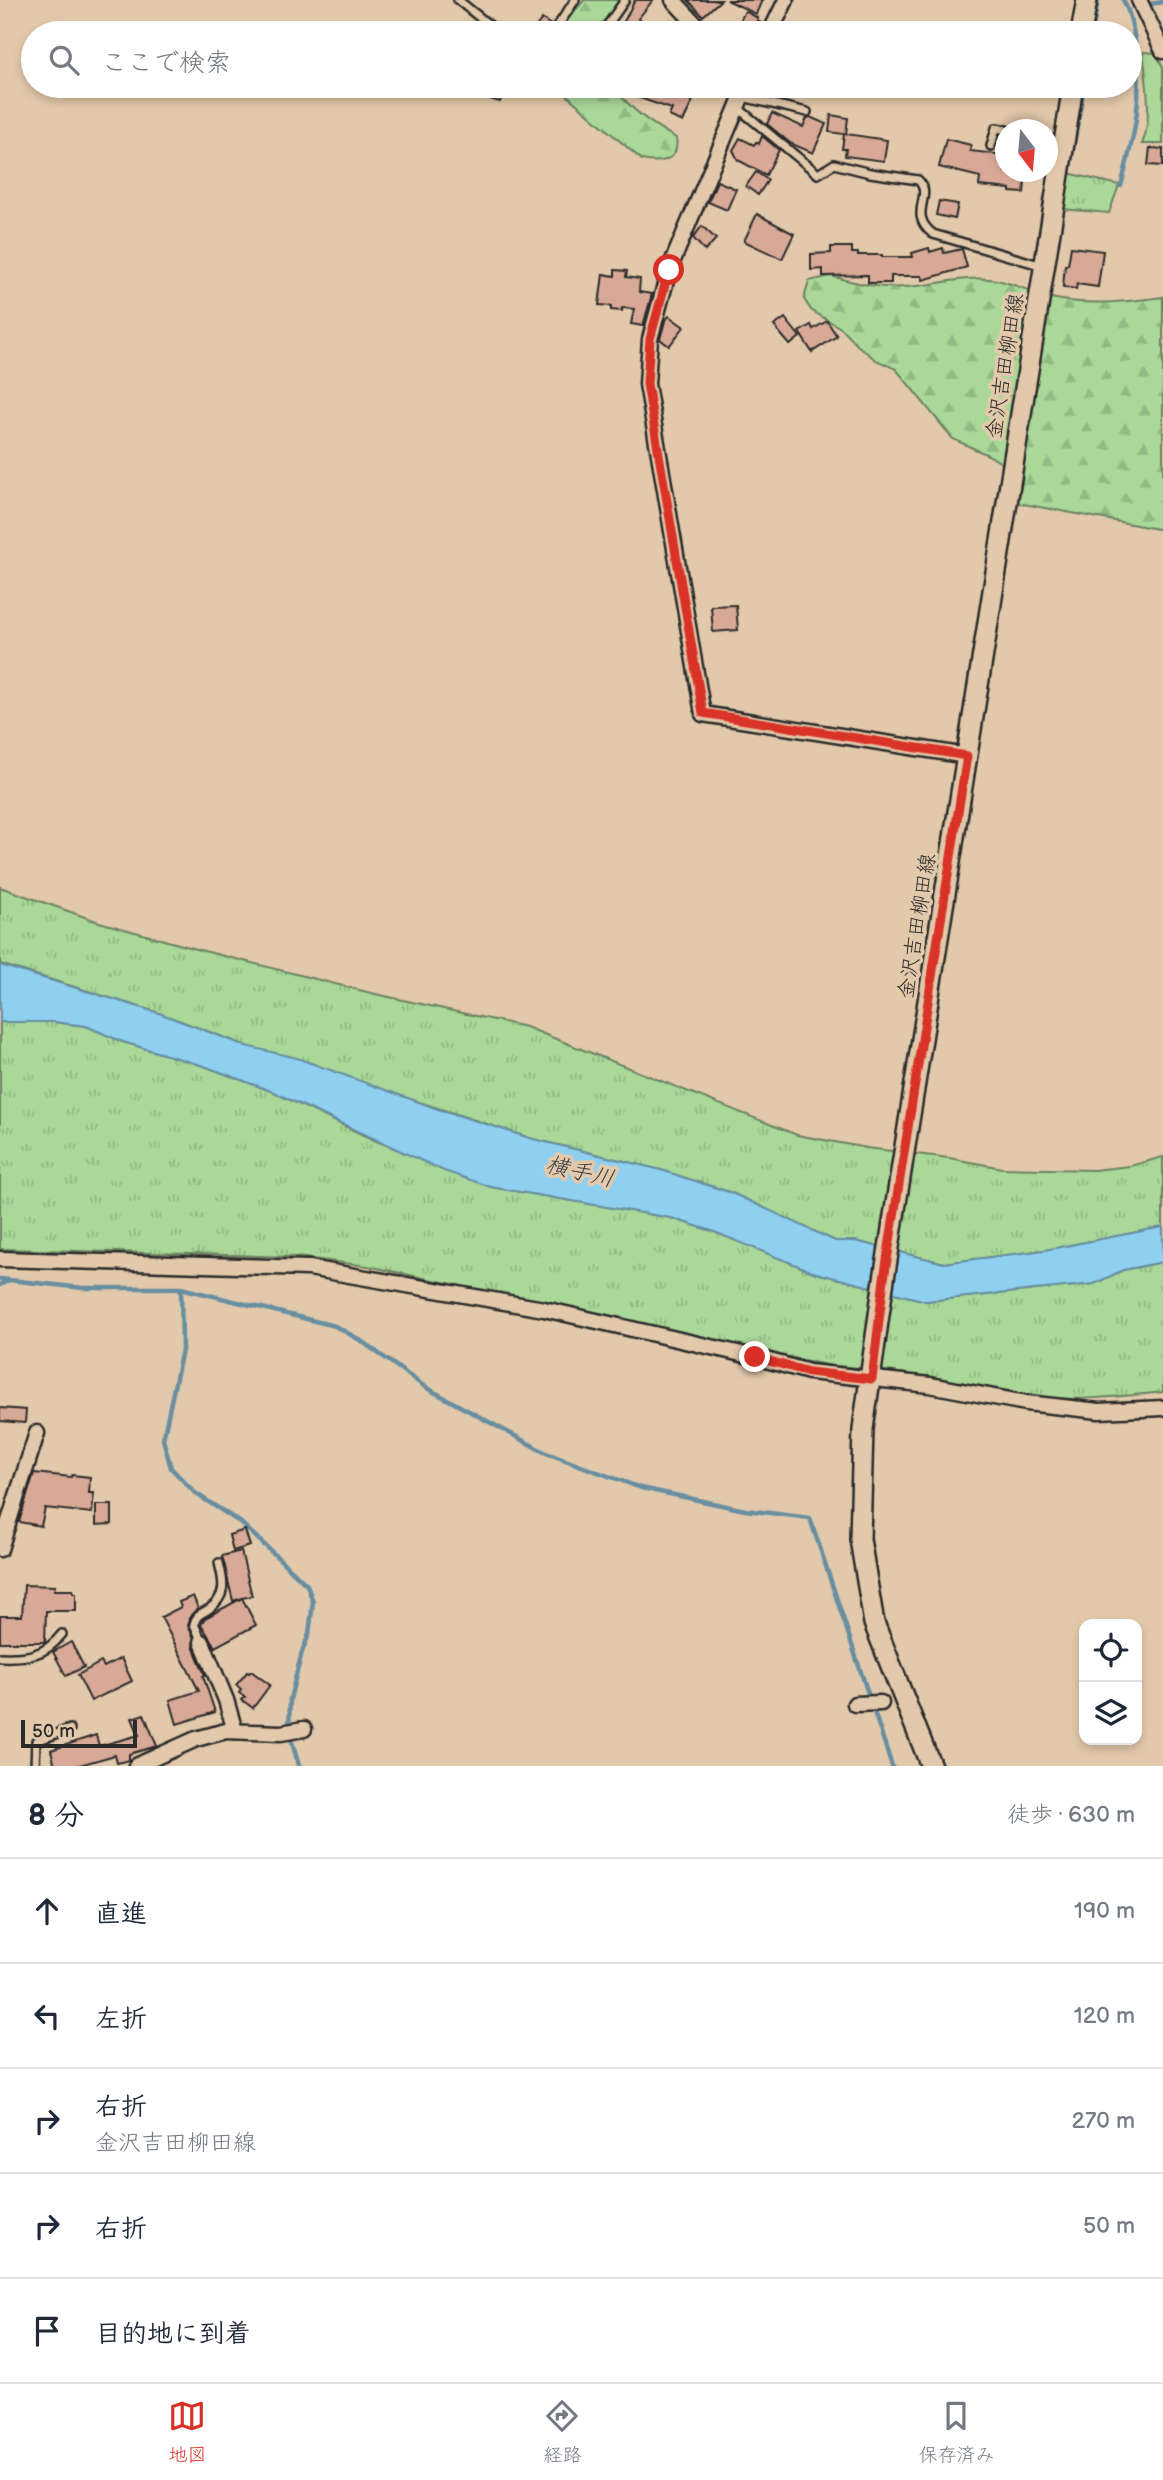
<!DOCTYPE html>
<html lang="ja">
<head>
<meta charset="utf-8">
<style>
	body { margin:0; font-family:"Balsamiq Sans","Klee One",sans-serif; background:#f2f2f3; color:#1f2937 }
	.controls { position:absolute; right:21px; bottom:21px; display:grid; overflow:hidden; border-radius:14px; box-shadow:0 4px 10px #0003 }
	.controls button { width:63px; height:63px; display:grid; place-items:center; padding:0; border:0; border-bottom:2px solid #e0e1e3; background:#fff; color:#1f2937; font:35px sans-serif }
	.compass { position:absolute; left:995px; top:119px; width:63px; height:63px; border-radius:50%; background:#fff; box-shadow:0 4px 10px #0003; rotate:164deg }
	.scale { position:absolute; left:21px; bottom:18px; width:116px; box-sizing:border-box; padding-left:7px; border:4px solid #2b2b2b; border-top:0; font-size:19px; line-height:24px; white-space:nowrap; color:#2b2b2b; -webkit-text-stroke:5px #e3c9ab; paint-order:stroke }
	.stop { position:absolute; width:21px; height:21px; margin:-16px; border:5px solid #d93025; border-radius:50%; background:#fff }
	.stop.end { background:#d93025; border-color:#fff; box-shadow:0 2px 7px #0008 }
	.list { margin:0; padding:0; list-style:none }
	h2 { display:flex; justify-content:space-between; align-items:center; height:91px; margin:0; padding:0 28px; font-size:30px }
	h2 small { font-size:23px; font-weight:400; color:#747a83 }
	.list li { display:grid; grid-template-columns:46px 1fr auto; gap:21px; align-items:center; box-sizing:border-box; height:105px; padding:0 28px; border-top:2px solid #e0e1e3 }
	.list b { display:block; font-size:26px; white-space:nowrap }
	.list p { margin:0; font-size:23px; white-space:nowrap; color:#747a83 }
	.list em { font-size:23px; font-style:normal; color:#747a83 }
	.icon { flex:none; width:38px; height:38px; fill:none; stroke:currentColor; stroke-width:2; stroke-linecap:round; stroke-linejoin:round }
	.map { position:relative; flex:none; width:1163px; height:1766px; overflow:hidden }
	.search { position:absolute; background:#fff; box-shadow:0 4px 10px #0003; left:21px; right:21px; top:21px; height:77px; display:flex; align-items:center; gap:18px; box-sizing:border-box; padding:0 24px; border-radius:38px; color:#747a83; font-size:26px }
	.sheet { height:616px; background:#fff }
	nav { display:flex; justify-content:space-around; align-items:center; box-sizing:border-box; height:98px; border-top:2px solid #e0e1e3; background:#fff; font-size:19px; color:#747a83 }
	nav a { display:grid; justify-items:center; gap:4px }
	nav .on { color:#d93025 }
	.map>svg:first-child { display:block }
</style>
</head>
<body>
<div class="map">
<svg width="1163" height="1766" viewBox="0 0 1163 1766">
	<defs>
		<pattern id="grass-tufts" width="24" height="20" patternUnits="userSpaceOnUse" patternTransform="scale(1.75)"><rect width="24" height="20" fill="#a9d898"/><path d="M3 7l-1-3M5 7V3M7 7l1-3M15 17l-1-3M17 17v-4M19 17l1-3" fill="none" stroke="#92ba83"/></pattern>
		<pattern id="forest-firs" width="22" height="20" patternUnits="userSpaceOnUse" patternTransform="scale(1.75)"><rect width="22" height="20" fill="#a9d898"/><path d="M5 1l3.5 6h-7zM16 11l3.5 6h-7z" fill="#92ba83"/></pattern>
	</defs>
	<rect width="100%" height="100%" fill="#e3c9ab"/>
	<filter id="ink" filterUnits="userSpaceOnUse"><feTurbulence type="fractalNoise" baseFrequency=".0143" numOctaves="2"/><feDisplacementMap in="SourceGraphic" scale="14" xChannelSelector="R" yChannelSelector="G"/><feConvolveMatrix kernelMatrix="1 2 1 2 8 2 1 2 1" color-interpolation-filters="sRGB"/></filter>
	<g filter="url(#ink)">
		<!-- grass -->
		<g fill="url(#grass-tufts)" stroke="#6a8262" stroke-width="2">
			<path d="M1072,174L1119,185L1109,213L1062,209L1068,175Z"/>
			<path d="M0,887L99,922L200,950L371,993L526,1027L797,1135L867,1148L949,1158L1002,1168L1094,1170L1130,1166L1163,1157V1227L1045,1250L944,1263L855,1241H835L732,1193L661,1170L533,1139L247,1046L159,1013L0,964Z"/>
			<path d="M0,1022H54L86,1026L123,1042L204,1066L271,1091L374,1140L491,1187L671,1218L712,1231L816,1273L926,1301L1094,1284L1123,1270L1163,1262V1392C1117,1397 1069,1402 1023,1396C958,1386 896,1368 831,1366L368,1266L297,1257L0,1249Z"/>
		</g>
		<!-- forest -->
		<g fill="url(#forest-firs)" stroke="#6a8262" stroke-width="2">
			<path d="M584,0H621L599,28L598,33H556Z"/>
			<path d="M556,86H612C633,111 648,122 676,138C680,161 660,164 642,160Z"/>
			<path d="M831,276C856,283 879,289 905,287C933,286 961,276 990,279C1011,281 1031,293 1051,298C1088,306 1126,302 1163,297V530L1018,503L1023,477L990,456L953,439L896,369L876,360L857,345L842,329L811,310L804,299L809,281Z"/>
		</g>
		<!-- garden -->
		<path fill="#a9d898" stroke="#6a8262" stroke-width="2" d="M1143,52L1156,53L1163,68V144H1142C1153,120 1146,79 1143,52Z"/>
		<!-- water -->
		<path fill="#8fd0f0" stroke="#678ea1" stroke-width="2" d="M0,965L159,1013L246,1046L297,1058L438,1109L533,1139L661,1170L732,1193L835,1241H855L944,1263L1045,1250L1163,1227V1262L1123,1270L1094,1284L926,1301L816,1273L712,1231L671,1218L491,1187L444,1171L271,1091L204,1066L123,1042L86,1026L54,1022H0Z"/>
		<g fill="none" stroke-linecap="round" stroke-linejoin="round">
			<!-- stream -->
			<g stroke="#678ea1" stroke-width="4.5">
				<path d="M1150,4L1163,2"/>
				<path d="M1092,33L1098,0"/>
				<path d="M1069,172L1084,86"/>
				<path d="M1121,186C1135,133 1144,96 1135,41C1133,28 1130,12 1123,0"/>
				<path d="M0,1279L83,1288H181L335,1326L360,1340L425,1387L546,1453L641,1488L745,1510L810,1518L892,1766"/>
				<path d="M0,1285L9,1280"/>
				<path d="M181,1288L182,1350L163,1439L171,1468L195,1493L241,1523L307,1585L313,1602L309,1634L302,1652L290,1699L289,1732L299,1766"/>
			</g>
		</g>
		<!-- building -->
		<g fill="#d9a997" stroke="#2b2b2b" stroke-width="2">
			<path d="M635,0H653L638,19L666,33H618Z"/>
			<path d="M688,0H721L703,16Z"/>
			<path d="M727,0H762L756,14Z"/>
			<path d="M745,11L758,18L757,21L763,24L759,33H734Z"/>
			<path d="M542,19L551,25L547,31L546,33H531Z"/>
			<path d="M456,86H492L504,89L500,102L455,89Z"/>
			<path d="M610,86H674L695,96L683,122L669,116L672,109L610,88Z"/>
			<path d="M772,113L803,127L807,118L810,117L826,124L813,153L790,143L767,124Z"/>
			<path d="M831,115L848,118L846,134L887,140L884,161L845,156L846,149H842L844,134L829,132Z"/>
			<path d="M762,136L779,150L766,175L738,160L733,150L740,138L754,145L756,142L759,144Z"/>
			<path d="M946,139L971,145L970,151L1004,155L1005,172H1026L1024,193L1010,192V189L979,186L980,177L939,167Z"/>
			<path d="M1150,148L1163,149V166L1148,165Z"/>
			<path d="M756,172L768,180L758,195L746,186Z"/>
			<path d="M717,181L736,189L727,210L708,202Z"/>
			<path d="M939,201L958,204L955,219L936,215Z"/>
			<path d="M757,214L794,234L782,259L744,241Z"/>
			<path d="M702,226L716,239L705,251L693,238Z"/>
			<path d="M831,247H852V253H858V255H882V257H913L912,253L929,248L930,252L943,248L944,253L962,249L967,267L923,280L922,276H891V283H868V275L823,276V269L811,270V254L831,253Z"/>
			<path d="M1071,247L1103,251L1098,287L1077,284L1076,289L1063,287L1065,265H1068Z"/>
			<path d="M615,270L627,271L626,277L640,279L639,292L652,294L643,326L631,324L634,309L622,308V311L611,310V306L599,305L603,274L615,276Z"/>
			<path d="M669,316L684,327L669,346L660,339L665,321Z"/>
			<path d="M785,318L800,337L790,345L774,326Z"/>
			<path d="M827,321L837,336L812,352L799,332L811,325L813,329Z"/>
			<path d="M736,605L738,630L713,632L711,606Z"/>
			<path d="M0,1408L26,1410L25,1423L0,1421Z"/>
			<path d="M34,1473L71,1477L72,1475L90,1477L89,1493H94L92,1513L45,1508L41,1526L19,1522Z"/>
			<path d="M96,1505H112V1524L96,1525Z"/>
			<path d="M245,1530L250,1546L233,1551L229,1535Z"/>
			<path d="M241,1551L252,1596L242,1598L256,1625L215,1647L201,1624L205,1618L242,1598L233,1601L222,1556Z"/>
			<path d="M24,1585L55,1586L54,1590H73V1593H76V1611H46L45,1642H0V1616H22Z"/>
			<path d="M193,1596L198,1608L191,1615L188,1626L194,1638L193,1646L205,1675L203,1676L215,1712L177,1724L170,1700L199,1691L161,1617L181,1607L179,1602Z"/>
			<path d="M71,1642L84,1667L66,1676L53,1652Z"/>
			<path d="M121,1658L132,1681L91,1701L78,1675L101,1662L104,1667Z"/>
			<path d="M251,1671L270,1685L253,1708L242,1700L245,1697L239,1693L241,1689L236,1685L247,1672L249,1673Z"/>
			<path d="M144,1714L157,1746L129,1754V1760L117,1763L115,1755L76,1766H55L51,1750L96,1735L99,1746L139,1735L132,1718Z"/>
		</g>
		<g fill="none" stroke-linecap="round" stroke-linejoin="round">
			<!-- service casing -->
			<g stroke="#2b2b2b" stroke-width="12">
				<g id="service">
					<path d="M458,0L499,33"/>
					<path d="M553,33L575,0"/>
					<path d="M602,33L625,0"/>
					<path d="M742,97L807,112"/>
					<path d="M738,108L818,174L834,164L870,173L918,180C935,196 906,213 933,234L1043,266"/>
					<path d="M1048,139L1063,142"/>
					<path d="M991,146L996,128L1006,130"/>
					<path d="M202,1642L194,1624C197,1614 201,1614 209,1609C227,1596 224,1583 219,1563"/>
					<path d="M0,1657C27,1658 45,1656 62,1634"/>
					<path d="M35,1766L36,1741L70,1729"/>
				</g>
			</g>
			<!-- minor casing -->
			<g stroke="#2b2b2b" stroke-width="19">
				<g id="minor">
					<path d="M673,0L704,33"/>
					<path d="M1139,0L1163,51"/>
					<path d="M770,33L786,0"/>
					<path d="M746,86L669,270L650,339L647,384L703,714L967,756"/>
					<path d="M0,1259L309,1268L544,1309L755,1357L809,1372L930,1385L1026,1403L1099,1411L1163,1408"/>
					<path d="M0,1549L37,1433"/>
					<path d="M202,1642L226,1700L235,1731"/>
					<path d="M855,1704L881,1703"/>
					<path d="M136,1766L196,1739L226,1731L281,1733L304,1729"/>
				</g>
			</g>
			<!-- secondary casing -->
			<g stroke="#2b2b2b" stroke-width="24">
				<g id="secondary">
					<path d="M1081,33L1087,0"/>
					<path d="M931,1766L874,1623L860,1539L863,1429L884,1279L1073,86"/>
				</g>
			</g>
			<!-- service -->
			<use href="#service" stroke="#e3c9ab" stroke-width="7"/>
			<!-- minor -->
			<use href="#minor" stroke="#e3c9ab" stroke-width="14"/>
			<!-- secondary -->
			<use href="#secondary" stroke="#e3c9ab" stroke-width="19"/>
		</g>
	</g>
	<g fill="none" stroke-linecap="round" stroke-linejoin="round" filter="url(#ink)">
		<!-- route -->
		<path stroke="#d93025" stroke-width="9" d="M669,270L650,339L647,384L703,713L967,756L884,1279L872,1379L809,1372L755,1357"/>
	</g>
	<g text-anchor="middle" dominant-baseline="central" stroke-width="7" stroke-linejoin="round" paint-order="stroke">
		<!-- street labels -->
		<g font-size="21" fill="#2b2b2b" stroke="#e3c9ab">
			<text transform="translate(1005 366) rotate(-81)">金沢吉田柳田線</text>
			<text transform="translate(917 926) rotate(-81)">金沢吉田柳田線</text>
		</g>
		<!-- water labels -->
		<g font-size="23" font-style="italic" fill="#353c3f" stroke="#e3c9ab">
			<text transform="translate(580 1172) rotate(13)">横手川</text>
		</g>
	</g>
</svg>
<div class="controls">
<button><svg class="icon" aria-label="locate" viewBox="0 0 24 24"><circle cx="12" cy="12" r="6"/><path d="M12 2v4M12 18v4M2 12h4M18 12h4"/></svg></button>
<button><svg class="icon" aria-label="layers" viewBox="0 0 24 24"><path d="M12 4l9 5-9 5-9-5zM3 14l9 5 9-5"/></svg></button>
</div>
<svg class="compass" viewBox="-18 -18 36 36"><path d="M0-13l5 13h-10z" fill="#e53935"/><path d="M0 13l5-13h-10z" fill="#747a83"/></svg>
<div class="scale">50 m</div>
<div class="stop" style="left:669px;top:270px"></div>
<div class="stop end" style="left:755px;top:1357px"></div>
<div class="search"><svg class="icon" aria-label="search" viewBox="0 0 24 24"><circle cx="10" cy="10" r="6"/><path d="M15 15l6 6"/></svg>ここで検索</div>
</div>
<section class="sheet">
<h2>8 分<small>徒歩 · 630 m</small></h2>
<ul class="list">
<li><svg class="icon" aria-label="ahead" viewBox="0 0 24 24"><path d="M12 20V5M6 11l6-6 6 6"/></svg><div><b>直進</b></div><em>190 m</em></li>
<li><svg class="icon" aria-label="left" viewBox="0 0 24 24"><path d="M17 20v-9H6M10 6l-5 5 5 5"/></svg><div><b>左折</b></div><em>120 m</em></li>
<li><svg class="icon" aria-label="right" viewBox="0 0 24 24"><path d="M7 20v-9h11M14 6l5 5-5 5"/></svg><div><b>右折</b><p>金沢吉田柳田線</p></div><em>270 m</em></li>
<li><svg class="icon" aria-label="right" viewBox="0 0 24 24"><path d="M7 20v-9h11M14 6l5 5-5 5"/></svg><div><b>右折</b></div><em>50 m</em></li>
<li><svg class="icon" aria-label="arrive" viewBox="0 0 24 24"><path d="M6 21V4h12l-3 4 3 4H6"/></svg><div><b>目的地に到着</b></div></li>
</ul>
</section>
<nav>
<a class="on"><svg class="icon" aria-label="map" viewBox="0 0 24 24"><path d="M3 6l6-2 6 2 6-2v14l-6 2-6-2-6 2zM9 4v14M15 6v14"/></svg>地図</a>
<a><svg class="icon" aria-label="directions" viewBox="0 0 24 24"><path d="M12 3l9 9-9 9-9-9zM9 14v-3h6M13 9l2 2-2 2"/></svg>経路</a>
<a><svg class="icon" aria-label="saved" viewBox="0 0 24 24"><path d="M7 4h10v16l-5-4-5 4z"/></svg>保存済み</a>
</nav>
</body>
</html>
